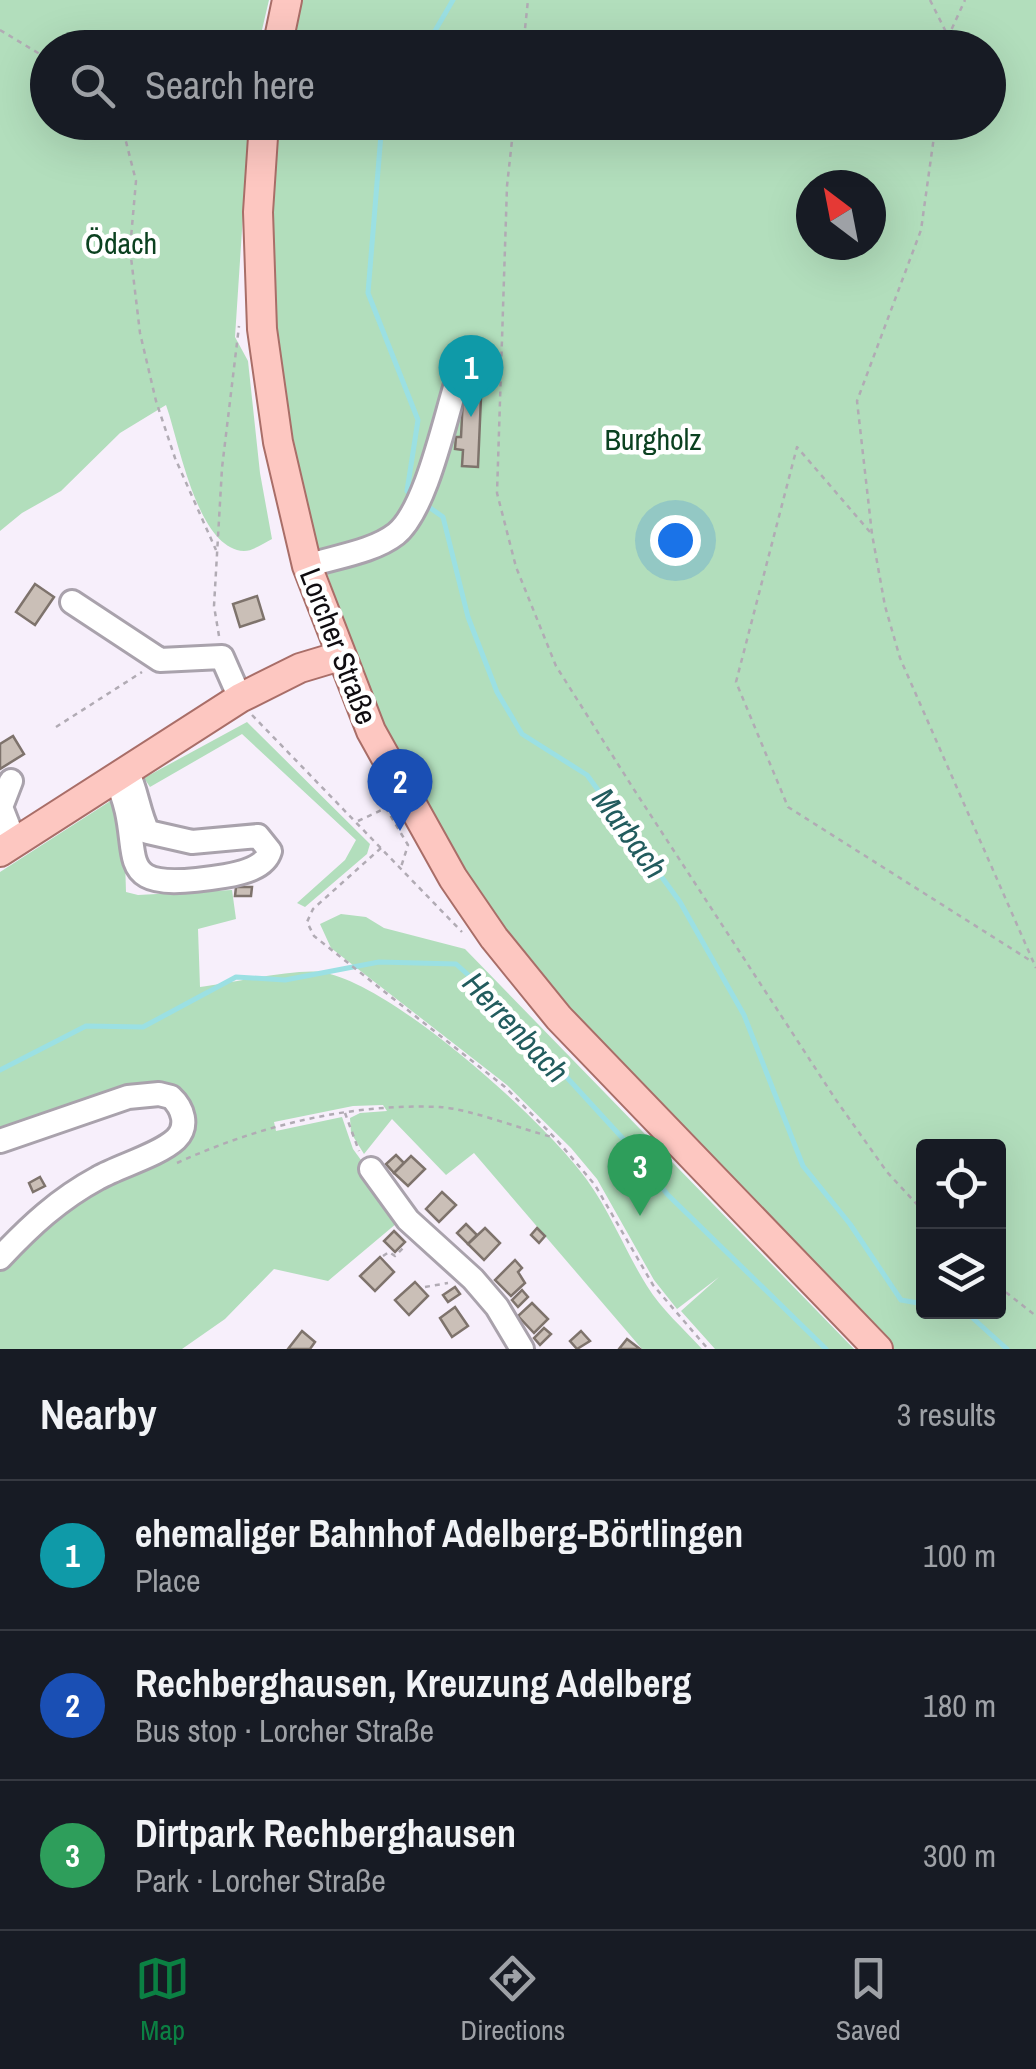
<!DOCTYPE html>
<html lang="en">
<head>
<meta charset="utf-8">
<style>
	body { margin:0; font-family:"Archivo Narrow",sans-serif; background:#20242c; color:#f1f3f6 }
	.controls { position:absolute; right:30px; bottom:30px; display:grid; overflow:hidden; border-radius:10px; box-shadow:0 10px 40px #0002 }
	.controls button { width:90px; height:90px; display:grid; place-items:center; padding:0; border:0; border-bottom:2px solid #363941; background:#171b24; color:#f1f3f6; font:50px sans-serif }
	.compass { position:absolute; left:796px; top:170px; width:90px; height:90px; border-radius:50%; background:#171b24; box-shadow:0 10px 40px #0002; rotate:328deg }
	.you { position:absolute; left:675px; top:540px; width:35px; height:35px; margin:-25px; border:8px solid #fff; border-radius:50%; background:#1a73e8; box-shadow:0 0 0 15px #1a73e833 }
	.badge { display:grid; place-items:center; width:65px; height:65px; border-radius:50%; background:#0b8043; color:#fff; font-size:32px; font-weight:700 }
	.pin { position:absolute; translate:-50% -82px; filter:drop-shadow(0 2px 5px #0008) }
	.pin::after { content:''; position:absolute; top:52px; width:35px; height:30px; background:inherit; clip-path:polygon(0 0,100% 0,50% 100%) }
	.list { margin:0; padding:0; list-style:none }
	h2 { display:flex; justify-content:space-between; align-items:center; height:130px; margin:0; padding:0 40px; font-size:42px }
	h2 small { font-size:32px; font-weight:400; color:#9ea1a6 }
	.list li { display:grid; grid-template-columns:65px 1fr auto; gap:30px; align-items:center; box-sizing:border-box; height:150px; padding:0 40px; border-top:2px solid #363941 }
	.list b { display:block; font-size:38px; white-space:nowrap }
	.list p { margin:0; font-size:32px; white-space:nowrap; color:#9ea1a6 }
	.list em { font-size:32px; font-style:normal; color:#9ea1a6 }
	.icon { flex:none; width:55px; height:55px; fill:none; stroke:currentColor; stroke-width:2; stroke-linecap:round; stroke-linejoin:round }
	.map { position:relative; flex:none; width:1036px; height:1349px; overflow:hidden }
	.search { position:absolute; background:#171b24; box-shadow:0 10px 40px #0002; left:30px; right:30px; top:30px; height:110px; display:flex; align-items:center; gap:25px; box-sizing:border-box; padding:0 35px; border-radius:55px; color:#9ea1a6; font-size:38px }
	.sheet { height:580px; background:#171b24 }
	nav { display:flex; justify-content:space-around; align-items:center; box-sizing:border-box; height:140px; border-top:2px solid #363941; background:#171b24; font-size:28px; color:#9ea1a6 }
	nav a { display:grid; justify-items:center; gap:5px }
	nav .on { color:#0b8043 }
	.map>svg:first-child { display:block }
</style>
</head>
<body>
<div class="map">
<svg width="1036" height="1349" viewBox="0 0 1036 1349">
	<rect width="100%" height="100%" fill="#f7effb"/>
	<!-- green -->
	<g fill="#b2debc" fill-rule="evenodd">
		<path d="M0,0H269L258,47L48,48V122L249,123L235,337L248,361L260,473L272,539C264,543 253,551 244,551C197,549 179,441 166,405L120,433L61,491L22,513L0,531Z"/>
		<path d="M296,0H1036V1349H893L557,1000L467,880L392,741L367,685L326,571L396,529L319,553C303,492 282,430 275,367C267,286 268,204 275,123L988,122V48L285,47ZM811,185H871V245H811ZM924,1146H998V1312H924Z"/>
		<path d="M247,722L370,844L367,854L305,907L297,903L345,860L356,840L242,734L150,787L144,778Z"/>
		<path d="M115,798L124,828L126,892L138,895L232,890L236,919L198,929L200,987C230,983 294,969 320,972C390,981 545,1121 587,1180C611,1213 625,1251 647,1286C661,1309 684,1329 702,1349H642L474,1153L446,1175L392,1119L364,1154L351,1133L350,1118L360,1113L387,1111L383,1105L353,1106L274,1122L276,1131L342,1117L353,1149L403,1218L328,1281L274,1269L225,1319L182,1349H0V1268L57,1212L89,1199L88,1190L179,1140L173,1095L0,1135V872Z"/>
		<path d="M341,914L366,917L384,928L465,949L854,1349H715L681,1311L719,1277L677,1309L654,1280L597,1179L571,1148L507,1085L331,948L320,924Z"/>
	</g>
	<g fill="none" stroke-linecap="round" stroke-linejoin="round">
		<!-- stream -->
		<g stroke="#9be0e3" stroke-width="5">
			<path d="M425,48L453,0"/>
			<path d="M382,122L368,293L418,420L407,491L413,496"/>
			<path d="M426,505L443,517L468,617L497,692L522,734L587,775L680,902L744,1015L803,1166L850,1224L901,1300L924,1304"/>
			<path d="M0,1070L86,1026L143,1027L236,977L285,980L379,962L456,964L494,998L638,1155L667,1194L826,1349"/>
			<path d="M966,1312L1007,1349"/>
		</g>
	</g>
	<!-- building -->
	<g fill="#cabfb7" stroke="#7e736c" stroke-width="2.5">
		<path d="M470,352L480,353L479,365L469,363Z"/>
		<path d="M463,397H481L478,467L462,466L463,450L455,449L456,437H461Z"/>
		<path d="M35,584L54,597L35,625L16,612Z"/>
		<path d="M257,596L264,619L240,627L233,604Z"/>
		<path d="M13,736L24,754L0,769V744Z"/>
		<path d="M236,887H252L251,896H235Z"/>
		<path d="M396,1155L404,1163L394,1173L386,1164Z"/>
		<path d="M411,1156L425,1169L408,1186L394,1173Z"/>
		<path d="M40,1177L45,1186L33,1192L29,1183Z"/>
		<path d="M442,1192L456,1205L439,1222L426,1209Z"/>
		<path d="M466,1224L477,1235L468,1244L457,1233Z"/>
		<path d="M485,1228L500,1243L484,1260L468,1244Z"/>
		<path d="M537,1228L545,1236L539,1243L531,1235Z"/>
		<path d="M394,1231L405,1242L395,1252L384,1241Z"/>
		<path d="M380,1257L394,1272L375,1291L360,1276Z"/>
		<path d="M515,1260L522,1268L518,1272L525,1283L511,1296L495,1280Z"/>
		<path d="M415,1282L428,1296L409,1315L395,1300Z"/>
		<path d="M455,1287L460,1294L448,1302L443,1295Z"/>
		<path d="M522,1290L528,1297L518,1307L512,1300Z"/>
		<path d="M532,1303L548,1319L534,1333L518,1316Z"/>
		<path d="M455,1307L468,1326L452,1337L440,1318Z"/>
		<path d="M544,1328L551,1334L540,1345L534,1338Z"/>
		<path d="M302,1331L315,1342L310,1349H288Z"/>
		<path d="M581,1331L590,1341L577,1349L570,1341Z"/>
		<path d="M627,1339L640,1349H619Z"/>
	</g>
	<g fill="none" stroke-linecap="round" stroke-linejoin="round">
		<!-- minor casing -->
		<g stroke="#a9a2ac" stroke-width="28">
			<g id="minor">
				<path d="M307,566C334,557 373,552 396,534C426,510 445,418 457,381"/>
				<path d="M72,602L160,660L222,657L240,698"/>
				<path d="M115,778C152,852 96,897 225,876C242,873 265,868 270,851L258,836L192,842L148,832C138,812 137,791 127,771"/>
				<path d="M11,781L1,807L15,843"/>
				<path d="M0,1141L128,1097L159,1094L171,1097C183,1108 189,1126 176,1139C159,1155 119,1166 98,1178C59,1199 30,1226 0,1258"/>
				<path d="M371,1169L408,1220L473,1279L497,1307L522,1349"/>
			</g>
		</g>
		<!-- major casing -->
		<g stroke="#a96e68" stroke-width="32">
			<g id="major">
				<path d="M277,48L287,0"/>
				<path d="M264,122L258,212L262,329L278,442L307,566L371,731L453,878L494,938L559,1018L878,1349"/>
				<path d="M0,852L240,698L300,668L340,656"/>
			</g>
		</g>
		<!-- path -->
		<g stroke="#b1abb4" stroke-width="2.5" stroke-dasharray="5 5" stroke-linecap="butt">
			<path d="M930,0L947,34"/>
			<path d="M0,30L48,59"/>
			<path d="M523,48L528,0"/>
			<path d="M946,48L948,37L965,0"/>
			<path d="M121,122L136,181L130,249L140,333L156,401L175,458L216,550"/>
			<path d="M514,122L507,186L497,493L516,567L556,666L633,788L836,1100L887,1172L924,1212"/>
			<path d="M936,122L921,230L857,401L872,534L885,606L900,658L1036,968"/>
			<path d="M870,532L797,447L736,682L788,807L1031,961"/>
			<path d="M219,636L214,606L222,468L239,326"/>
			<path d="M252,715L462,932"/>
			<path d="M56,727L142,672"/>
			<path d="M358,821L386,808L408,845L401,867"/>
			<path d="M381,848L313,909L307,922L314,936L505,1087L556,1139L595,1185L653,1285L708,1349"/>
			<path d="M345,1113L359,1151"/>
			<path d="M177,1163C258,1126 350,1103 440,1107C470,1109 521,1129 552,1137"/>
			<path d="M383,1256L389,1252L395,1256L406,1245"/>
			<path d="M998,1286L1036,1316"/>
			<path d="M425,1287L448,1283"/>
		</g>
		<!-- minor -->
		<use href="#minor" stroke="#fff" stroke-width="22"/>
		<!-- major -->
		<use href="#major" stroke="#fdc7c1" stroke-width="28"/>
	</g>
	<g text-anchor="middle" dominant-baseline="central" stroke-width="9" stroke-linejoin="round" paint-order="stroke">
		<!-- park labels -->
		<g font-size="30" fill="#0b4120" stroke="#fff">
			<text x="121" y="243">Ödach</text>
			<text x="653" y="439">Burgholz</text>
		</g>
		<!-- street labels -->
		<g font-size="30" fill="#0f0c10" stroke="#fff">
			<text transform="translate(339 646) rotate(69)">Lorcher Straße</text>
		</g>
		<!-- water labels -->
		<g font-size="32" font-style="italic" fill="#225c5e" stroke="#fff">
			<text transform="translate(630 833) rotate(54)">Marbach</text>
			<text transform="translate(516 1027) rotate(47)">Herrenbach</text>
		</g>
	</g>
</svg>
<div class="controls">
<button><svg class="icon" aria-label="locate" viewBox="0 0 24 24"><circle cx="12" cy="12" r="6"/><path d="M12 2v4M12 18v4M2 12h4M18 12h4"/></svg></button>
<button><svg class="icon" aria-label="layers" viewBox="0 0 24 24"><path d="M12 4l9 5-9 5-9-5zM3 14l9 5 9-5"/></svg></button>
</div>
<svg class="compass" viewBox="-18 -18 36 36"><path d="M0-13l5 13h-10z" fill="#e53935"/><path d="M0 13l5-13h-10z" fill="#9ea1a6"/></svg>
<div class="you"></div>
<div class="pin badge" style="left:471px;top:417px;background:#0f9aa8">1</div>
<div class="pin badge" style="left:400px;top:831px;background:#1a4fb4">2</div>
<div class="pin badge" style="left:640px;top:1216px;background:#2e9e5b">3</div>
<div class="search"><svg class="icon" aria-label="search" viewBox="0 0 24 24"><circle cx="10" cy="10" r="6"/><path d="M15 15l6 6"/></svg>Search here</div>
</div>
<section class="sheet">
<h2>Nearby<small>3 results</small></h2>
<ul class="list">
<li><span class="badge" style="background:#0f9aa8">1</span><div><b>ehemaliger Bahnhof Adelberg-Börtlingen</b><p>Place</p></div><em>100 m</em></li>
<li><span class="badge" style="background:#1a4fb4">2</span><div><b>Rechberghausen, Kreuzung Adelberg</b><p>Bus stop · Lorcher Straße</p></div><em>180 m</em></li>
<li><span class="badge" style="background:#2e9e5b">3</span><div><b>Dirtpark Rechberghausen</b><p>Park · Lorcher Straße</p></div><em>300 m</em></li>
</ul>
</section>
<nav>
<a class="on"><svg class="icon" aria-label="map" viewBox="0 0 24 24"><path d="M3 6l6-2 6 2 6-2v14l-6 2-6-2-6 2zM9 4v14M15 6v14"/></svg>Map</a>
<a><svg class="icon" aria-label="directions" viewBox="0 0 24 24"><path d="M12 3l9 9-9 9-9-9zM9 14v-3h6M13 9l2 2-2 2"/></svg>Directions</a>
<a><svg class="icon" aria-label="saved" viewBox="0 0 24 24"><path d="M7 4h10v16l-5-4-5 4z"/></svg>Saved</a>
</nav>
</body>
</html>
